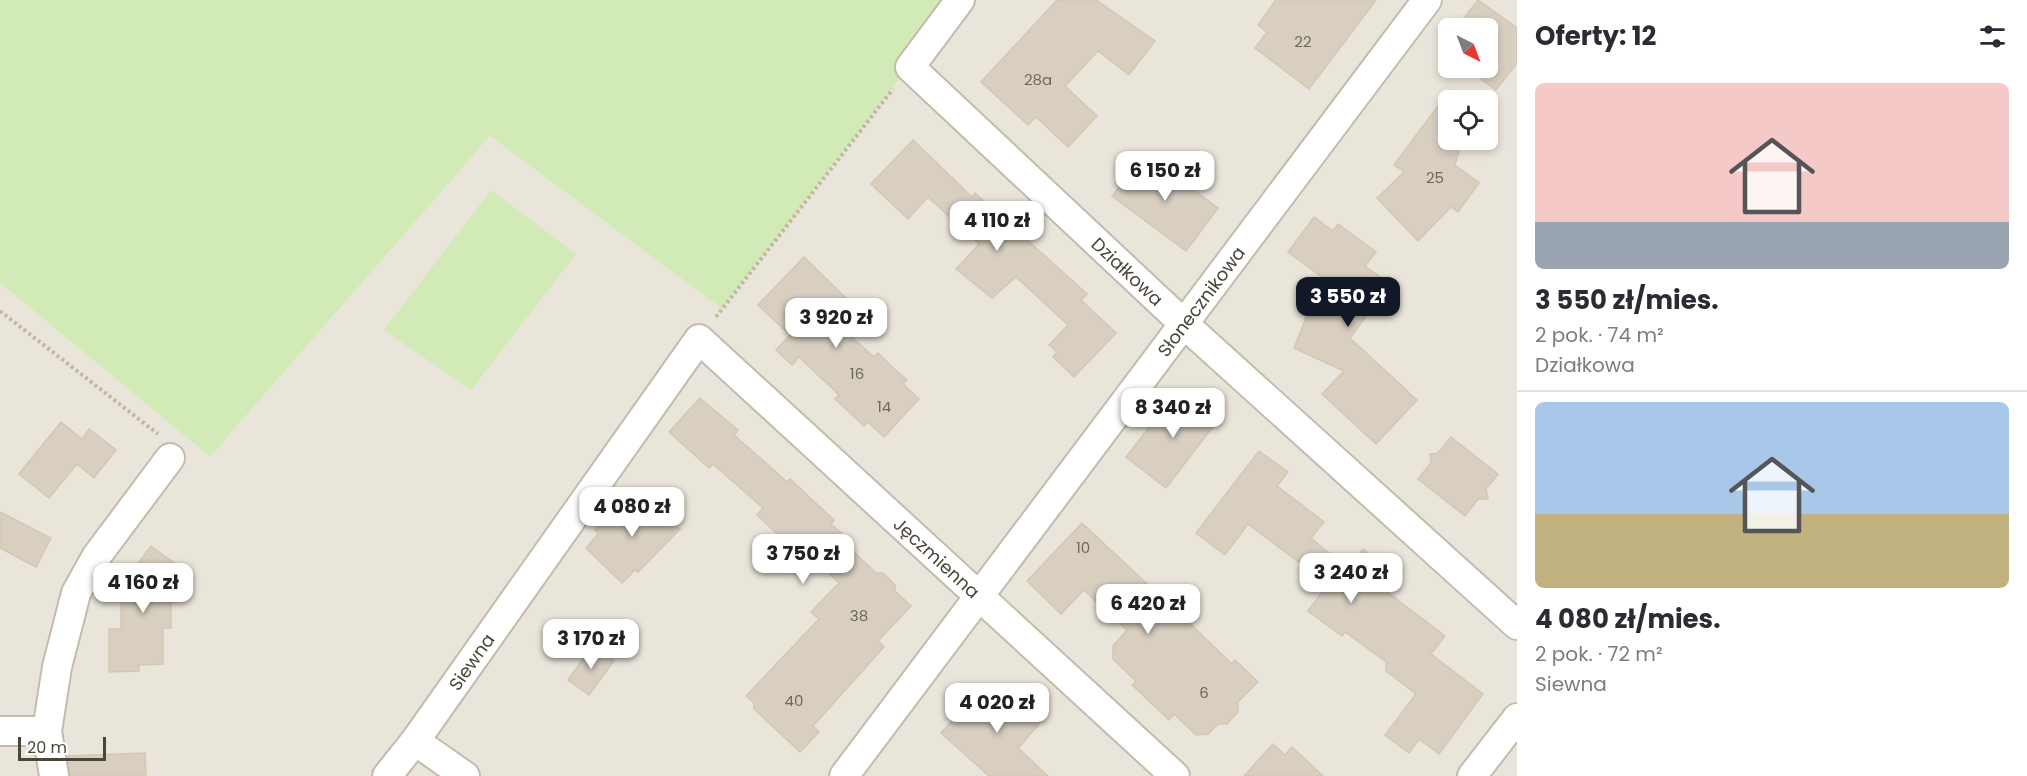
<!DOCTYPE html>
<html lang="pl">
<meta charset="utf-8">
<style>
:root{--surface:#fff;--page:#f2f2f3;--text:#2b2b33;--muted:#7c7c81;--line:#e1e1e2;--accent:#111827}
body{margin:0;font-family:Poppins,sans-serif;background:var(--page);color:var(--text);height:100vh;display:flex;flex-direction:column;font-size:22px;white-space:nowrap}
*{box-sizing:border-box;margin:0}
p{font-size:20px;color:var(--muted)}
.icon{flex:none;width:33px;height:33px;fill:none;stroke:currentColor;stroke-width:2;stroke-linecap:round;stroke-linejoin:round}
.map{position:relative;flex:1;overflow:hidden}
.panel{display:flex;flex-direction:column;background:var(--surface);width:510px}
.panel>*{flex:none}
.needle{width:39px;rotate:138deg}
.fabs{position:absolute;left:1438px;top:18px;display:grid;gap:12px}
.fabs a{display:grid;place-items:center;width:60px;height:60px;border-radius:9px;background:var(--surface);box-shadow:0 3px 9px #0003;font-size:30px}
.scale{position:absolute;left:18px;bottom:15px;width:88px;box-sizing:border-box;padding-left:6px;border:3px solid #4b4439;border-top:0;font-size:16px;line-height:21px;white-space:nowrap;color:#4b4439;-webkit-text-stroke:4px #fff;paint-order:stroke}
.price{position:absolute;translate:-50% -51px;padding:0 14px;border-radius:12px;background:#fff;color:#222;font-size:20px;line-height:39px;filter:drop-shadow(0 2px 3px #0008)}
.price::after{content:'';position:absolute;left:50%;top:36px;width:18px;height:14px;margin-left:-9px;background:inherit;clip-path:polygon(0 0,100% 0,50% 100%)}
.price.active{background:var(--accent);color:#fff}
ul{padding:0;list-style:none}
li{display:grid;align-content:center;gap:12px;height:318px;padding:0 18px}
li+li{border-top:2px solid var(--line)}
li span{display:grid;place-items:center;height:186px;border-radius:9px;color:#555}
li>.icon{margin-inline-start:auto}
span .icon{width:108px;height:108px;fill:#fffc;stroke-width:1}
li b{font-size:26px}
h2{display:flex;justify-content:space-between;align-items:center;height:72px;padding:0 18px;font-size:26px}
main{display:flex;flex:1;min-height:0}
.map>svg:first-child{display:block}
.residential{fill:#eae5da;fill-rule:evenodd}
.green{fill:#d2eab5}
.building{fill:#d8cfc1;stroke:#d3c7b4;stroke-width:1.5}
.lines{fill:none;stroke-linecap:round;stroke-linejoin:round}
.minor-casing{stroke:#c2bbae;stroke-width:32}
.path{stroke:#c4b79f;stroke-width:4;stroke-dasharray:3 3;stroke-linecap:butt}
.minor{stroke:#fff;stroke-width:28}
.labels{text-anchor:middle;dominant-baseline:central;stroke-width:4.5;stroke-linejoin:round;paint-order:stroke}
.number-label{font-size:15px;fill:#6e675b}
.street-label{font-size:18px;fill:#4b4439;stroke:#fff}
</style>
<main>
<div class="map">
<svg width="1517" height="776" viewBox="0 0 1517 776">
<rect width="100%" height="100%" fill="#f6f3ec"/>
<path class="residential" d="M960 0H1517V776H0V283L210 457 490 136 722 309ZM1449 28H1488V68H1449ZM1449 100H1488V140H1449Z"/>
<g class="green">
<path d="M0 0H960L722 309 490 136 210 457 0 283Z"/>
<path d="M491 190 576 254 471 390 384 330Z"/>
</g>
<g class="building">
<path d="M1057 0H1096L1155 41 1129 75 1098 51 1065 86 1097 116 1068 147 1036 117 1028 125 981 82Z"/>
<path d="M1276 0H1376L1309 89 1255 48 1267 32 1258 25Z"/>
<path d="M1478 0 1517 28V63L1496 90 1466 68H1488V28H1456Z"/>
<path d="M1449 38V55L1441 49Z"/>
<path d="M1449 91V140H1462L1455 165 1479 183 1458 212 1451 207 1418 241 1377 198 1404 172 1394 165Z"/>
<path d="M913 140 972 197 975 193 1087 294 1081 300 1116 333 1074 377 1053 357 1057 352 1049 345 1068 325 1016 277 992 298 956 269 979 244 928 197 908 219 871 184Z"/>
<path d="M1145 154 1218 208 1186 251 1112 196Z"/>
<path d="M1314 217 1333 231 1338 224 1376 252 1365 266 1390 284 1350 338 1417 400 1376 444 1322 394 1344 371 1294 348 1322 277 1288 252Z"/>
<path d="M804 257 851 303 834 321 874 357 878 353 892 367 907 380 903 384 919 399 884 437 868 422 864 426 850 413 835 399 839 395 799 357 792 365 776 350 790 335 758 305Z"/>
<path d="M1194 393 1222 415 1166 488 1126 457 1166 405 1178 414Z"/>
<path d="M700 398 738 430 734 435 787 482 790 479 834 520 831 524 844 535 840 539 876 573H883L895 585V591L911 606 878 641 884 647 813 726 819 732 800 752 754 709V703L746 696 819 619 811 612 839 583 807 552 802 557 757 515 763 508 713 464 709 468 669 432Z"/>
<path d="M61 422 82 439 89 429 116 450 94 478 77 464 49 498 19 474Z"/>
<path d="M1451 437 1498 474 1486 489 1488 499H1478L1465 516 1418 479 1431 463 1430 454 1438 453Z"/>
<path d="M1259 451 1288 472 1277 486 1324 522 1311 538 1348 569 1363 549 1386 567 1374 582 1445 636 1431 654 1483 694 1439 754 1419 739 1409 753 1385 735 1416 694 1386 671V662L1345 632 1342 636 1308 611 1328 584 1248 524 1225 555 1196 533Z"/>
<path d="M642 493 680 529 638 572 635 570 622 583 586 548 598 534 595 530 611 514 614 518Z"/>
<path d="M0 512 51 538 36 567 0 548Z"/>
<path d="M1082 523 1160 596 1163 593 1186 615 1184 618 1232 664 1235 660 1258 682 1238 702V712L1227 724H1218L1208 734 1196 735 1174 714 1169 720 1132 685 1136 681 1113 659V646L1127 630 1084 590 1061 614 1027 581Z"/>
<path d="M151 546 181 568 171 582V628H163V664L139 665V671L109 672V629H121V586Z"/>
<path d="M593 645 614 661 589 695 568 680Z"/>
<path d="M985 685 1015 713 1030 696 1049 713 1018 748 1048 776H989L941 733Z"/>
<path d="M1273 744 1285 755 1292 747 1323 776H1244Z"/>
<path d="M145 753 146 776H70L68 756Z"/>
</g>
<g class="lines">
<g class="minor-casing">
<g id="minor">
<path id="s1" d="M960 0 910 67 1184 324 1517 625"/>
<path d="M0 731H47"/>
<path d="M415 741 465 776"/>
<path d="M54 776 47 731 57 667 76 593 96 557 170 458"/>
<path id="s2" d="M387 776 415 741 699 339 1175 776"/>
<path id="s3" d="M844 776 1427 0"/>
<path d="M1472 776 1517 718"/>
</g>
</g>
<g class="path">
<path d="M0 311 158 434"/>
<path d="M716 317 893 89"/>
</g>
<use href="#minor" class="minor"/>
</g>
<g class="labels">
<g class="number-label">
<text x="1303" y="41">22</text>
<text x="1038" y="79">28a</text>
<text x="1435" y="177">25</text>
<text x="857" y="373">16</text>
<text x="884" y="406">14</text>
<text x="1083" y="547">10</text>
<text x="859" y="615">38</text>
<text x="1204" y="692">6</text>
<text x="794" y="700">40</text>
</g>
<g class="street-label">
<text stroke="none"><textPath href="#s1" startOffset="382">Działkowa</textPath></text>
<text stroke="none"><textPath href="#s3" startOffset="594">Słonecznikowa</textPath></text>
<text stroke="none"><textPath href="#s2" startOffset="860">Jęczmienna</textPath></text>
<text stroke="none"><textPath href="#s2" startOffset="142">Siewna</textPath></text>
</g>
</g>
</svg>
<div class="fabs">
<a><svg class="needle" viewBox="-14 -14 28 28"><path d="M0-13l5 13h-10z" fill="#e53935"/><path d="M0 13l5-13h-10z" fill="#7c7c81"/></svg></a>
<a><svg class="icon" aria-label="locate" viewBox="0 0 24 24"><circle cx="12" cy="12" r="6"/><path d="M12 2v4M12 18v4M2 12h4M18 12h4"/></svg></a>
</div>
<div class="scale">20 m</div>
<b class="price" style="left:1165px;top:202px">6 150 zł</b>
<b class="price" style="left:997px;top:252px">4 110 zł</b>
<b class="price active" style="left:1348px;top:328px">3 550 zł</b>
<b class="price" style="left:836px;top:349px">3 920 zł</b>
<b class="price" style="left:1173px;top:439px">8 340 zł</b>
<b class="price" style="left:632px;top:538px">4 080 zł</b>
<b class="price" style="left:803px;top:585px">3 750 zł</b>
<b class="price" style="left:1351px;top:604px">3 240 zł</b>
<b class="price" style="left:143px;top:614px">4 160 zł</b>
<b class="price" style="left:1148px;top:635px">6 420 zł</b>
<b class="price" style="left:591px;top:670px">3 170 zł</b>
<b class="price" style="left:997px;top:734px">4 020 zł</b>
</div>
<section class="panel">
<h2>Oferty: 12<svg class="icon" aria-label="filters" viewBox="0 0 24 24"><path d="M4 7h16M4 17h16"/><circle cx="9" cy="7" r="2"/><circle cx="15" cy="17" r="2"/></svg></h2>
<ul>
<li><span style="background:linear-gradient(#f6c9c9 75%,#9aa5b1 0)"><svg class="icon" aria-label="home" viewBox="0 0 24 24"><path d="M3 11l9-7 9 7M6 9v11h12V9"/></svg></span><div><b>3 550 zł/mies.</b><p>2 pok. · 74 m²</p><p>Działkowa</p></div></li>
<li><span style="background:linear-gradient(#a9c7e8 60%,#c2b280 0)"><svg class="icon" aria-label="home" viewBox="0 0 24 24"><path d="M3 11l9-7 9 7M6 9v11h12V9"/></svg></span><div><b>4 080 zł/mies.</b><p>2 pok. · 72 m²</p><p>Siewna</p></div></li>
</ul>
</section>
</main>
